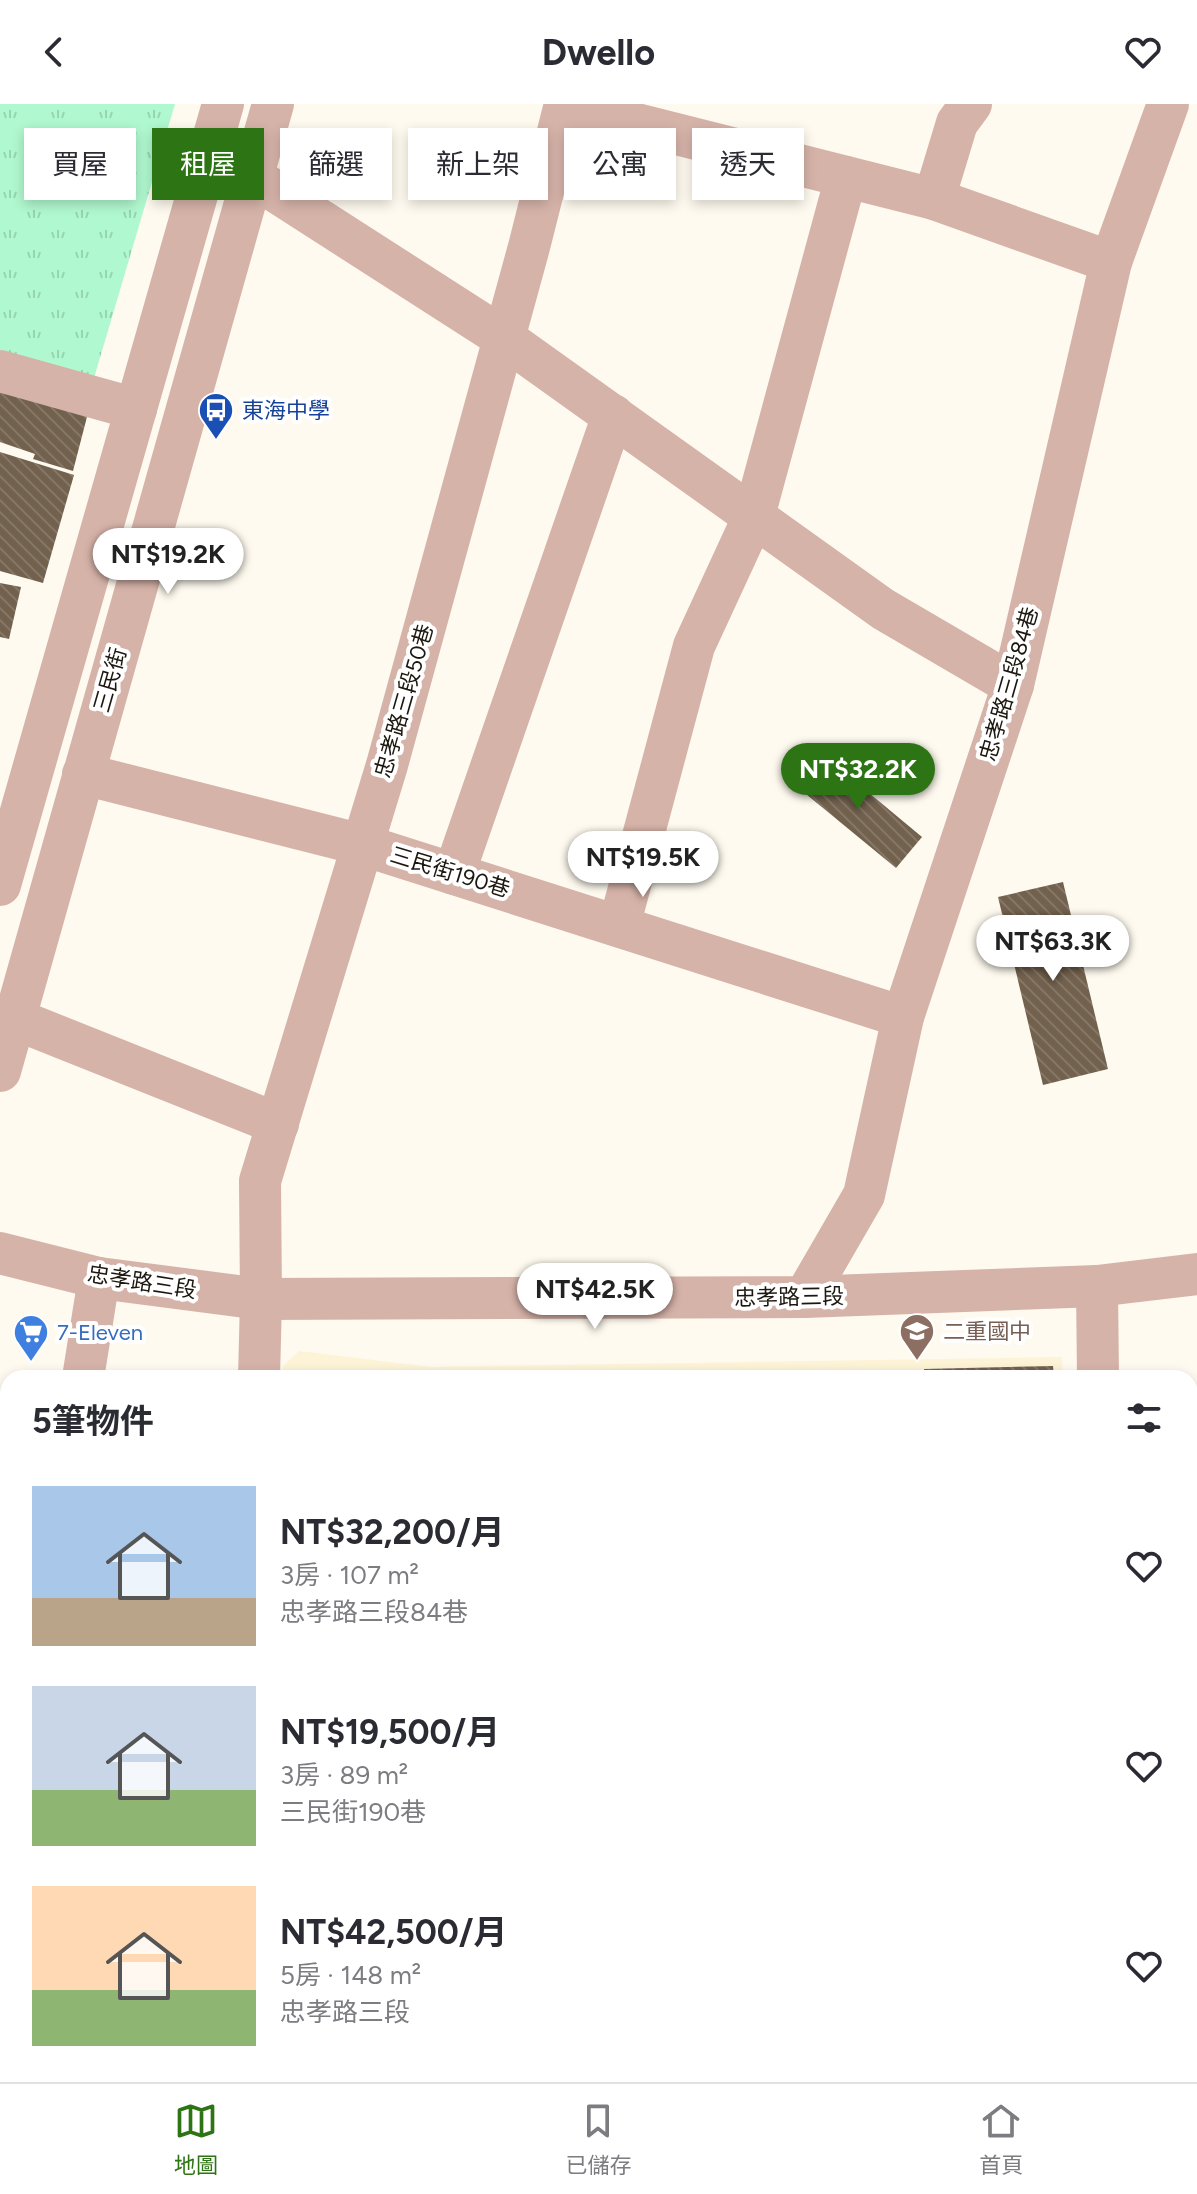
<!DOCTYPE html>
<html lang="zh-TW">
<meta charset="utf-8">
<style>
:root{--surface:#fff;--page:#f2f2f3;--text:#2b2b33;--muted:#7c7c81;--line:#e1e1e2;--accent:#2d7415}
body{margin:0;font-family:Figtree,"Noto Sans TC",sans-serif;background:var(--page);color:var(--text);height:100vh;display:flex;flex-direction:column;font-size:30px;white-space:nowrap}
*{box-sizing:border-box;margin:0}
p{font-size:26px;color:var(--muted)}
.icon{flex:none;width:44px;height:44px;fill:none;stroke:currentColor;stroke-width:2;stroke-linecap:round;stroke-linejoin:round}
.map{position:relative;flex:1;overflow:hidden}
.side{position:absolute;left:0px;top:1266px;width:1198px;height:712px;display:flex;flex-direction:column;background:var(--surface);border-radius:24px 24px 0 0;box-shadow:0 4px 12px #0003}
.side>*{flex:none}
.top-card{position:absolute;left:24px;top:24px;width:1150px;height:72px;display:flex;gap:16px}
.price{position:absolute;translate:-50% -68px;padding:0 18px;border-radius:28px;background:#fff;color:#222;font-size:26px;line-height:52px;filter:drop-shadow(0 2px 4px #0008)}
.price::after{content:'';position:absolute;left:50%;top:48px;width:24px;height:18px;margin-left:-12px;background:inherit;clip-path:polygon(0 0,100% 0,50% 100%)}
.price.current{background:var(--accent);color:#fff}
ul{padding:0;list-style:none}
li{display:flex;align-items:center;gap:24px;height:200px;padding:0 32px}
li span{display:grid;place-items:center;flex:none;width:224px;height:160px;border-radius:0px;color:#555}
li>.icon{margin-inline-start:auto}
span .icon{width:96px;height:96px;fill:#fffc;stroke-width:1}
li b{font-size:34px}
h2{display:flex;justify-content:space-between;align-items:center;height:96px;padding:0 32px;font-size:34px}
.chip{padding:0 28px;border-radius:0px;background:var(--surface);box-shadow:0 4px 12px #0003;font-size:28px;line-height:72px}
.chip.current{background:var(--accent);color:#fff}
header{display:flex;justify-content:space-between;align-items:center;height:104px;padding:0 32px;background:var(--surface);font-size:36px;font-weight:700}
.tabs{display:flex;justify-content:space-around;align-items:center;height:112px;border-top:2px solid var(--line);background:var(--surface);font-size:22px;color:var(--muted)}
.tabs a{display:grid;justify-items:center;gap:4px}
.tabs .current{color:var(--accent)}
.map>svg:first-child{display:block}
.built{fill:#fdf3d7}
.grass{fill:url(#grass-tufts)}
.pitch{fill:#b0f8cf}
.building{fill:url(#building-back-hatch)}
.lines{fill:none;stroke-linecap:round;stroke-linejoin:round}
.minor{stroke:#d6b3a9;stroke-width:42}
.labels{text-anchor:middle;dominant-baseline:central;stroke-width:8;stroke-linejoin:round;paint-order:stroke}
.transit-label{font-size:22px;fill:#164399;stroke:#fff;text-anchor:start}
.street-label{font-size:22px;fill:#1c180f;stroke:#fff}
.education-label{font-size:22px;fill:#785e54;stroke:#fff;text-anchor:start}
.shop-label{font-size:22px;fill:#366cbe;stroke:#fff;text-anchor:start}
</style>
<header><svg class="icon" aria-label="back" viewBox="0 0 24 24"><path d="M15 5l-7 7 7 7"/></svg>Dwello<svg class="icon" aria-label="heart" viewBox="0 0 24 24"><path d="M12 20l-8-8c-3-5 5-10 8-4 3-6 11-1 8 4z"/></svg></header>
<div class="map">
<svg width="1197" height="1978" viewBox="0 0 1197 1978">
<defs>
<pattern id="grass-tufts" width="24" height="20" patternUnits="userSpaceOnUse" patternTransform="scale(2)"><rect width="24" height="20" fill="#b0f8cf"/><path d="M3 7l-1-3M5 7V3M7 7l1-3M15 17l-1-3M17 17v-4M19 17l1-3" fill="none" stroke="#97d4b1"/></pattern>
<pattern id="building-back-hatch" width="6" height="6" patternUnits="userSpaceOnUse" patternTransform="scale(2)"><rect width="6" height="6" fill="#72614d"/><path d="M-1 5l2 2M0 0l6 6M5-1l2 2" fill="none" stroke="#847768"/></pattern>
</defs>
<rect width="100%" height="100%" fill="#fefaef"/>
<g class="built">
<path d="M299 1247 432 1263 1062 1253 1063 1274H283V1262Z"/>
<path d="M1197 1896V1978L1190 1928V1901Z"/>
<path d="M303 1970H1119L1121 1978H303Z"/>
</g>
<path class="grass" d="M0 0H175L94 274 0 250Z"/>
<path class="pitch" d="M956 1970H1040L1041 1978H957Z"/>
<g class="building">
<path d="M0 282 88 309 73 367 33 355 35 350 0 338Z"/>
<path d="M0 348 74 371 43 479 0 467Z"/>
<path d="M0 479 21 483 9 535 0 533Z"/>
<path d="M821 649 922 733 896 764 795 681Z"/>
<path d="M1063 778 1108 965 1043 981 998 793Z"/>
<path d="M1053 1262 1054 1274H925L924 1265Z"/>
<path d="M459 1267 506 1268V1274H459Z"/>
<rect x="355" y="1270" width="56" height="4"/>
<path d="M0 1476 8 1477V1592L0 1593Z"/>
<path d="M0 1603 8 1604V1716L0 1720Z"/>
<path d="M541 1970H649L635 1978H527Z"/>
<path d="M809 1970H819L823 1978H794Z"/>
</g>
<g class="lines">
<g class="minor">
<path d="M565 2 934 95 1111 158"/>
<path d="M210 49 253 73 504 234 883 505 1013 581"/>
<path d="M934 95 957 19 971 0"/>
<path d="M0 267 136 305"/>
<path d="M83 670 363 741 903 913"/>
<path d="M454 770 613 311"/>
<path d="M0 781 223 0"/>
<path d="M619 822 694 542 754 412 846 73"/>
<path d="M15 915 278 1020"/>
<path d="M0 967 273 0"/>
<path d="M0 1149 99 1174 261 1195 805 1193 1097 1182 1197 1170"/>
<path d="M1097 1182 1098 1274"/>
<path d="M805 1193 864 1091 903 913 1013 581 1111 158 1168 0"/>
<path d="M83 1274 99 1174"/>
<path d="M259 1274 261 1195 260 1077 387 661 529 143 565 0"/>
<path d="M0 1462H8"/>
<path d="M1190 1596 1197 1593"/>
<path d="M0 1763 8 1764"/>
<path d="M267 1970V1978"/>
<path d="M1152 1970 1153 1978"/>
<path d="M39 1978V1970"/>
</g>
</g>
<defs>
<g id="bus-pin" transform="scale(1.8)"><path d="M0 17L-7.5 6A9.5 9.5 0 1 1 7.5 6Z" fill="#1a4fb4" stroke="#fff"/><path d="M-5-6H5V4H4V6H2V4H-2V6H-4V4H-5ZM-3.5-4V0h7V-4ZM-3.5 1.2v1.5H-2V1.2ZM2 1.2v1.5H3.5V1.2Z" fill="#fff"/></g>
<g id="school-pin" transform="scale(1.8)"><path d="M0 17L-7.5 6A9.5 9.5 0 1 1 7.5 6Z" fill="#8d6e63" stroke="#fff"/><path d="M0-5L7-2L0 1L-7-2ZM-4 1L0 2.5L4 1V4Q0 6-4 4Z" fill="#fff"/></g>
<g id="supermarket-pin" transform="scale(1.8)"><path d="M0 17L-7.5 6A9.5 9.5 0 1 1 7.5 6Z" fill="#3f7fe0" stroke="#fff"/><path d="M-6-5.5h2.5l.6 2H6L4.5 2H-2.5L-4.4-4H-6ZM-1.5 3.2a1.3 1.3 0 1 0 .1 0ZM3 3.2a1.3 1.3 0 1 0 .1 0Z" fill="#fff"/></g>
</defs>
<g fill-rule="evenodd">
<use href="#bus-pin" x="216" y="306"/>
<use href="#school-pin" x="917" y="1227"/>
<use href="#supermarket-pin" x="31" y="1228"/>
</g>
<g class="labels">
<g class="transit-label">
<text x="242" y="306">東海中學</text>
</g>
<g class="street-label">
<text transform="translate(110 576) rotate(-74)">三民街</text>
<text transform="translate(1009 580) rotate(-74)">忠孝路三段84巷</text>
<text transform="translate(404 597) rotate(-74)">忠孝路三段50巷</text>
<text transform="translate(450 768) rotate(17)">三民街190巷</text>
<text transform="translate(142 1178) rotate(9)">忠孝路三段</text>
<text transform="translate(789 1193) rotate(-1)">忠孝路三段</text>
</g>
<g class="education-label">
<text x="943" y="1227">二重國中</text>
</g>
<g class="shop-label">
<text x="57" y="1228">7-Eleven</text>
</g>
</g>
</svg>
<b class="price" style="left:168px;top:492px">NT$19.2K</b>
<b class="price current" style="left:858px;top:707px">NT$32.2K</b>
<b class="price" style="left:643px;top:795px">NT$19.5K</b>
<b class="price" style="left:1053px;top:879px">NT$63.3K</b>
<b class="price" style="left:595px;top:1227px">NT$42.5K</b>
<div class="top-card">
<a class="chip">買屋</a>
<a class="chip current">租屋</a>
<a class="chip">篩選</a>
<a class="chip">新上架</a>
<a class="chip">公寓</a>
<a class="chip">透天</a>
</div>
<section class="side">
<h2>5筆物件<svg class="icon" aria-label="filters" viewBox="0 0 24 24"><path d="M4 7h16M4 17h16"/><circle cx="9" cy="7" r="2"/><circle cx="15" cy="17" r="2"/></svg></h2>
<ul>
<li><span style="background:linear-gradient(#a9c7e8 70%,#b9a48a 0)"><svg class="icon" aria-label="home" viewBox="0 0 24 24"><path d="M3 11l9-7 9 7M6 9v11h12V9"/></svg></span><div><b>NT$32,200/月</b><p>3房 · 107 m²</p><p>忠孝路三段84巷</p></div><svg class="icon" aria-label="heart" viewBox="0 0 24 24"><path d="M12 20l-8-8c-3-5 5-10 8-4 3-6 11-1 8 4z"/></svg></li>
<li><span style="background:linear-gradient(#c9d6e8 65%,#8fb573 0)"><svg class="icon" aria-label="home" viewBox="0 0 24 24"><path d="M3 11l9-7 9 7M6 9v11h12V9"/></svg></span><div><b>NT$19,500/月</b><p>3房 · 89 m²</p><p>三民街190巷</p></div><svg class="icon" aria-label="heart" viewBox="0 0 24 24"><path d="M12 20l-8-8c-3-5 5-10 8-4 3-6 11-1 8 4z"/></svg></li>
<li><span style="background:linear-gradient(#ffd9b3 65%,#8fb573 0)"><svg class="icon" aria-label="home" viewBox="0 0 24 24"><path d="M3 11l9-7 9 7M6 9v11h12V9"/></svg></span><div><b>NT$42,500/月</b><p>5房 · 148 m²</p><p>忠孝路三段</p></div><svg class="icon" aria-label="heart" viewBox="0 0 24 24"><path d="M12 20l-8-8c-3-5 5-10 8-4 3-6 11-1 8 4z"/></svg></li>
</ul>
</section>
</div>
<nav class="tabs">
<a class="current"><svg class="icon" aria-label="map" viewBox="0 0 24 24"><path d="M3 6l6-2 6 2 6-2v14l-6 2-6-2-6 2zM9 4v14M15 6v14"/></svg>地圖</a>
<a><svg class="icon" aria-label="saved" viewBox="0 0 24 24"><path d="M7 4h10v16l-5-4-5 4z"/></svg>已儲存</a>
<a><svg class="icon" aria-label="home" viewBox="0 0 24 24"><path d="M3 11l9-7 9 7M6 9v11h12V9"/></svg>首頁</a>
</nav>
